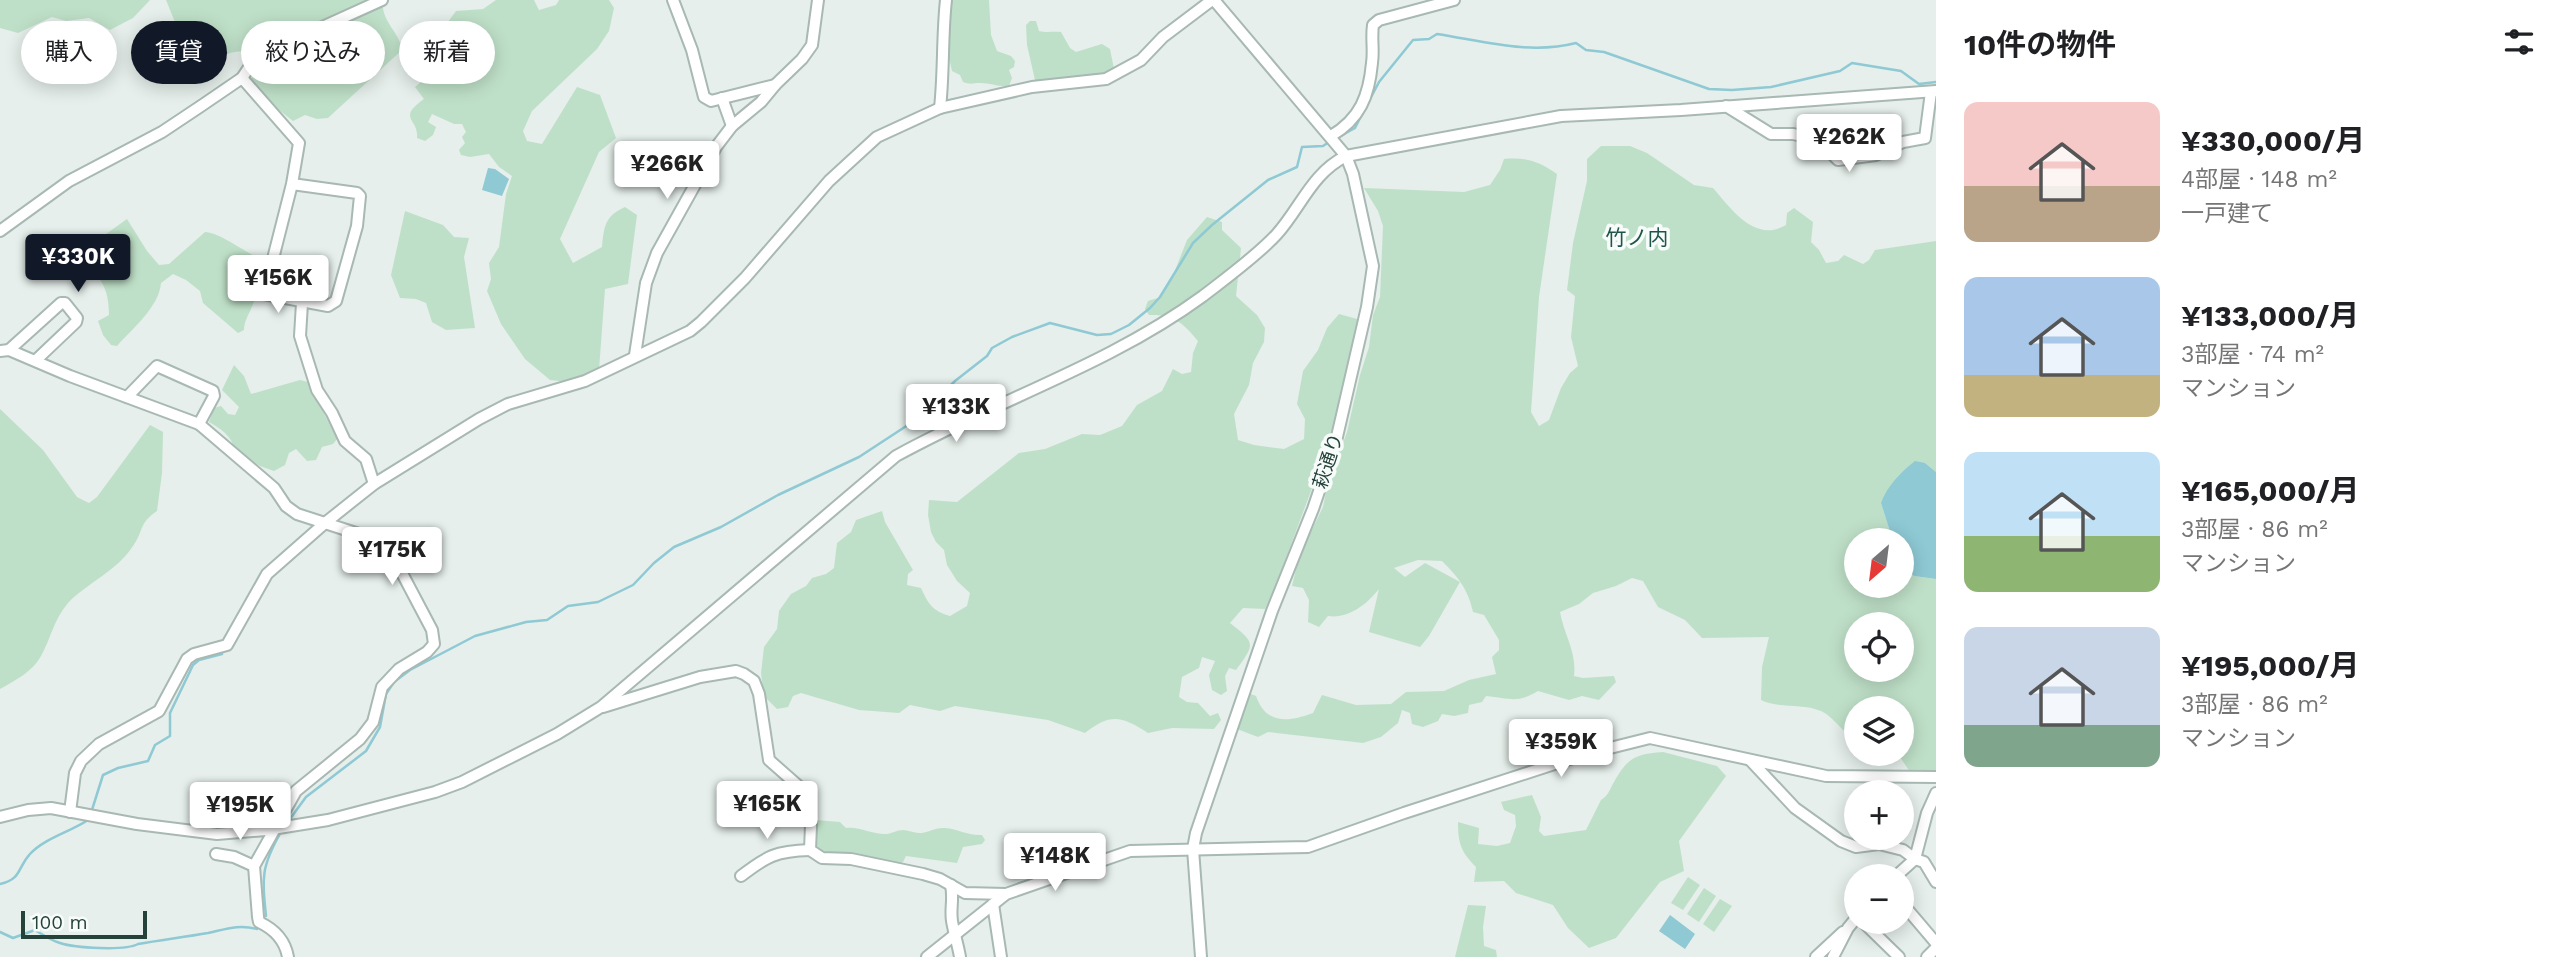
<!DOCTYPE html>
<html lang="ja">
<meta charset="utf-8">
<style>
:root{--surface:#fff;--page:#f2f2f2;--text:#202124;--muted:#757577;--accent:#111827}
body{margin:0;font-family:"Work Sans","Noto Sans JP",sans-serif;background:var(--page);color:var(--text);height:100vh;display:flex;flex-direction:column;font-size:26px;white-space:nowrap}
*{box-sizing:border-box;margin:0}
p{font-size:23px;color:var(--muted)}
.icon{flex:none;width:38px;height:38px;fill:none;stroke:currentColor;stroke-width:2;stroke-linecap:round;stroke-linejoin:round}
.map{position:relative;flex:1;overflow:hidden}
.panel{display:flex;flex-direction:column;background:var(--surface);width:630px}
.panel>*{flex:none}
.top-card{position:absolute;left:21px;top:21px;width:665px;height:63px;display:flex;gap:14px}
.needle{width:46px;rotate:208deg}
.buttons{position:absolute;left:1844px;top:528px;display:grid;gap:14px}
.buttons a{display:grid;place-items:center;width:70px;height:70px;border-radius:50%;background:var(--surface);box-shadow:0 4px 18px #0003;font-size:35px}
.scale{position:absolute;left:21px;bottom:18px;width:126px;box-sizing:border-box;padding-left:7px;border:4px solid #24423a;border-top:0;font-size:19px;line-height:24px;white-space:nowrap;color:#24423a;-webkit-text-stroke:5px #f7fbf9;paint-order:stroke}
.price{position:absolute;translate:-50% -60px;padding:0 16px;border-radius:7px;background:#fff;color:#222;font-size:23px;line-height:46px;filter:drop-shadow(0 2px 4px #0008)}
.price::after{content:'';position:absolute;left:50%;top:42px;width:21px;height:16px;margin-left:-10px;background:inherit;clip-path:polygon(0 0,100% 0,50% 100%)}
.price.on{background:var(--accent);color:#fff}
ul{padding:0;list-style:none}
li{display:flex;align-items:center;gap:21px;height:175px;padding:0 28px}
li span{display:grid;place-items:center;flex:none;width:196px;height:140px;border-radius:14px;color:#555}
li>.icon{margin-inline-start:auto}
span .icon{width:84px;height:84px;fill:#fffc;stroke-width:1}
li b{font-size:30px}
h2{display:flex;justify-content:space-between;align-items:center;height:84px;padding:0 28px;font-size:30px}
.pill{padding:0 24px;border-radius:32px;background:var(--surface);box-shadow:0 4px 18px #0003;font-size:24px;line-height:63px}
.pill.on{background:var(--accent);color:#fff}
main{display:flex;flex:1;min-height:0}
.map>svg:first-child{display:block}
.green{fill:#bfe0c8;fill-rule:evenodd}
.water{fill:#8ec9d4}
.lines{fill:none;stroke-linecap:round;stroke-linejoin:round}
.stream{stroke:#8ec9d4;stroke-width:2.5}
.minor-casing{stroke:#a8b8b2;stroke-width:14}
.minor{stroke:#fff;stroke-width:10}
.labels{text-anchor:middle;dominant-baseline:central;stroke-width:7;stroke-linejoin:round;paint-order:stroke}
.street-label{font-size:19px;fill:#24423a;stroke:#f7fbf9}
.neighbourhood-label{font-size:21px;fill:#1f5548;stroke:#f7fbf9}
</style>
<main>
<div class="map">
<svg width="1936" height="957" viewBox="0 0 1936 957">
<rect width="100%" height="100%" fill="#e6efeb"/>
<g class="green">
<path d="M0 0H150L133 18 110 30 89 18 66 21 52 17 18 33 0 28Z"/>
<path d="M166 0H383C380 21 400 32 402 50L328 118 317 119 305 115 293 121 265 99 251 82 256 53C225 47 221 59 196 74Z"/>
<path d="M496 0H534L539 10 556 5 559 0H609L614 8 609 31 597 49 532 111 523 131 527 141 542 144 577 87 600 95 616 138 599 152 560 239 573 263 602 247C604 226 605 216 625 207L637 215 628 284 605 289 599 370 569 382 550 380 525 359 501 324 487 291 491 279 489 263 499 247 506 194 512 176 499 167 489 154 470 157 461 155 459 150 465 143 462 137 466 132 462 124H454L432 114 428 122 436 127 433 135 425 141 417 138C419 118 396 119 424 99L415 87 437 68 439 60 433 45 448 35 445 26 456 11 483 9Z"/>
<path d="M950 0H989L991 35 997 51 1011 56 1015 61 1014 67 1009 70 1012 78 1009 86C998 87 991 83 980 83 973 83 971 85 963 82L960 75 952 71 946 44Z"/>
<path d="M1030 21H1036L1039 31C1047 33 1053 31 1061 32L1070 48 1076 52 1102 44 1110 49 1114 69 1105 76H1078L1047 82 1035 80 1027 45 1026 25Z"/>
<path d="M1601 146H1630L1647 153 1694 185 1713 188C1732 210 1755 243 1786 225L1787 213 1794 208 1813 222 1811 242 1819 250 1826 263 1838 261 1844 255 1863 264 1869 260 1875 250 1936 241V472L1925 463 1881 503 1893 541H1857V586H1902V563L1914 576 1936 579V771L1910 772 1898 754H1902V709H1857V745C1848 736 1831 715 1821 711 1801 703 1779 709 1761 700L1762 667 1769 637 1702 638 1685 620 1658 607 1643 581 1632 578 1616 586 1593 593 1579 604 1560 612C1564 635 1577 652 1574 676L1583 678 1614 676 1616 682 1599 700 1582 696 1569 700 1538 691C1517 704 1509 698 1486 696L1482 702 1469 705 1468 713 1454 716 1442 714 1438 721 1423 727 1412 724 1410 713 1402 710 1398 723 1381 737 1363 743 1268 732 1258 737 1237 729 1248 693 1256 696C1266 725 1289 722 1313 713L1322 695 1356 705 1391 704 1406 692 1444 691 1469 680 1496 674 1492 657 1499 650V640L1484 615 1473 612C1468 589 1458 577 1442 561L1418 560 1394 568 1405 577 1425 563 1460 582 1429 636 1420 647 1369 632 1379 589C1367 604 1349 619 1328 616L1319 627 1308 622 1309 600 1303 588 1292 586 1299 556 1323 507 1327 487 1347 432 1360 375 1369 347 1373 315 1380 297 1383 226 1378 211 1364 188 1464 192 1490 185 1500 170 1504 159C1526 157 1539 161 1557 174L1539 297 1531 412 1539 426 1549 420 1561 388 1570 373 1578 366 1571 337 1575 296 1567 290 1573 243 1587 181V159ZM1857 625H1902V670H1857Z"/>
<path d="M405 211 443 225 454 237 469 238 464 257 475 328 446 330 432 322 426 303 416 299 400 298 391 275Z"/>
<path d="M1207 217 1222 222V230L1241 248 1236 296 1257 315 1265 328 1264 342 1253 363 1249 385 1234 414 1238 440 1254 445 1284 449 1304 439 1305 419 1297 404 1303 371 1318 350 1327 328 1339 314 1357 319 1356 339 1349 360 1344 393 1339 403 1340 413 1273 593 1265 609 1243 608 1230 623C1255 643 1256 643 1236 670L1229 668 1225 676 1227 691 1221 695 1212 690 1209 675 1215 661 1202 657 1199 668 1182 677 1179 697 1187 702 1198 703 1210 716 1218 713 1221 720 1214 729 1172 728 1148 733C1121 716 1111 713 1085 733L1048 720 955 706 940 711 910 705 899 713 859 710 801 693 793 696 788 707 777 709 764 696 761 673 764 647 777 629 779 611 791 594 806 586 812 578 826 574 834 568 837 543 851 532 856 520 882 511 885 522 913 570 908 574 907 585 921 588C928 603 932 611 950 616L967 606 970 593 957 581 947 565 944 550 936 542 931 532 928 515 929 500 957 502 1019 453 1045 449 1082 434 1100 435 1122 426 1137 405 1162 391 1173 369 1182 374 1191 372 1193 353 1198 341C1183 323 1174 314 1149 315L1145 309 1148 301 1161 297 1172 278 1187 240Z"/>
<path d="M127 219 147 251 159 265 169 264 205 232C221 233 244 252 261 259 262 275 257 295 251 309 248 316 244 322 244 330L238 333 203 303 200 291 186 280 173 274 161 283C159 307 133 328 117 346L111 345 103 335 98 321 109 315C109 286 100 279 83 258L85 249Z"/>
<path d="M234 365 244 376 251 394 300 380 308 382 337 439 333 444 322 447 316 460 307 461 296 449 289 453 285 465 274 471 260 466 235 450C231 435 221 429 209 422L214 408 221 406 228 414 235 415 239 407 222 390Z"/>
<path d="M0 409 43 450 77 497 89 503 97 497 150 425 163 432 162 473 157 511C138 524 144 531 133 546 117 571 87 583 68 603 54 619 51 638 41 656 32 672 16 680 0 689Z"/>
<path d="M1663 752 1717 766 1726 776 1679 841 1684 871 1660 882 1616 938 1589 948 1568 928 1553 905 1516 893 1504 881 1474 882 1476 867C1461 852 1458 843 1458 822L1479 828 1478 844 1497 846 1510 843 1516 826 1515 815 1504 810 1501 802 1532 795 1541 817 1539 831 1544 836 1586 830 1601 800C1608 796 1610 789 1614 782 1628 757 1636 754 1663 752Z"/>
<path d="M816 820 840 822 846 828C859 826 873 835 887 834 893 833 897 830 903 830 908 830 914 833 919 833 928 833 936 827 945 828 959 829 968 836 982 835L985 840 982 844 963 847 957 863 906 856 903 862 899 864 824 854 815 844 814 824Z"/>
<path d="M1688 877 1700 885 1683 910 1671 903Z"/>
<path d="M1704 888 1716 896 1699 922 1687 914Z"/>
<path d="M1720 899 1732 906 1714 932 1703 924Z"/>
<path d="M1468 905 1486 906 1483 927 1484 946 1496 950 1497 957H1455Z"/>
</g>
<g class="water">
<path d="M488 168 495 169 509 179 502 196 482 190Z"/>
<path d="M1915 461 1925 463 1936 472V579L1914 576 1903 566 1902 541H1893L1881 503C1887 486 1901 472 1915 461Z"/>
<path d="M1670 915 1695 934 1685 949 1659 931Z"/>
</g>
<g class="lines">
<g class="stream">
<path d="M1369 101 1379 82 1413 40 1429 39 1437 34C1483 41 1529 55 1576 43L1586 50 1604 52 1709 89 1732 90 1771 87 1840 71 1852 63 1901 71 1919 84 1936 82"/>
<path d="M1335 139 1355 128 1362 114"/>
<path d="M91 813 103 775 118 768 148 761 155 745 170 736V713L193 665 199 660 222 654"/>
<path d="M287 823 306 797 366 751 380 727 386 694 394 682 410 670 475 636 526 622 547 620 568 606 598 602 633 585 654 563 674 547 721 527 778 495 859 457 917 419 955 381 987 356 992 348 1012 337 1050 323 1097 335 1111 334 1129 325 1150 308 1160 297 1193 243 1212 225 1268 180 1297 167 1302 147 1323 146 1329 142"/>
<path d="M0 884C22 879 17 868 30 854 45 838 70 832 88 820"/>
<path d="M266 916C262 877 261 867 281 832"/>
<path d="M0 932 13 938 35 930C43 935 52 941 60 943 75 948 125 951 138 944 161 940 185 937 208 933 226 929 239 924 257 929"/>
</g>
<g class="minor-casing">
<g id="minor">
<path d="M673 0 692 50 704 97 711 101 775 85 802 59 812 45 818 0"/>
<path d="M242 78 299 143 292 184 264 294 328 306 336 301 357 226 360 196 357 193 292 184"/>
<path d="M722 98 732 126"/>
<path d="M1726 106 1771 134H1793L1817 139 1838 160 1876 155 1903 142 1925 138 1931 92"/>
<path d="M940 108C944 72 942 36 946 0"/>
<path d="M1331 136C1360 119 1369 96 1372 63 1374 50 1371 38 1373 25L1379 20 1454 0"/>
<path d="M0 231 69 181 162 132 201 106 242 78 256 57 382 0"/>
<path d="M302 303 300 336 317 390 332 413 345 441 366 459 374 484"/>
<path d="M9 350 61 303H65L77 318 76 322 36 360"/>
<path d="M0 351 9 350 70 376 199 424 274 488 286 506 297 514 362 535 382 546 395 560 403 575 432 630 434 644 427 652 399 669 382 687 373 722 360 739 296 791 254 866 258 917 259 922C274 929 285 940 288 957"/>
<path d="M635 355 646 283 657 253 716 147 732 126 761 102 775 85"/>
<path d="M127 397 157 366 213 391 214 396 199 424"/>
<path d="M603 707 700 677 736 671 744 674 754 681 759 694 769 760 803 790 811 825 810 850 822 858 851 859 923 874 940 879 965 893 1006 894"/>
<path d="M1751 761 1795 808 1841 841 1856 847 1879 844 1903 850 1915 859 1924 862 1936 882"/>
<path d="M70 812 75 773 81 761 99 744 159 711 187 659 194 654 227 645 267 574 325 523 374 484 479 419 508 404 585 381 690 331 701 322 745 278 829 181 877 137 940 108 1032 87 1106 79 1141 60 1163 37 1212 0"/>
<path d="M0 817 28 810 51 808 137 824 217 834 266 830 328 820 435 792 462 782 557 734 601 707 896 456C997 400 1109 365 1203 296 1225 279 1258 255 1277 234 1301 207 1312 173 1346 156L1561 116 1681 110 1936 91"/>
<path d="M216 854 234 857 254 866"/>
<path d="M741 876C767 856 776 851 810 850"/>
<path d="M1895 877 1915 859 1927 813 1936 793"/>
<path d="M951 885C954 899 950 908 952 921 954 933 958 945 960 957"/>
<path d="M1902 903 1936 943"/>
<path d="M993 904 1001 957"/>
<path d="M1863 922 1899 957"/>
<path d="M927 957 1006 894 1130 851 1308 847 1404 813 1582 755 1650 738 1826 776 1936 777"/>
<path d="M1201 957 1193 849 1196 833 1272 611 1313 509 1336 441 1367 307 1373 266 1353 174 1346 156 1214 0"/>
<path d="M1816 957 1843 932"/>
<path d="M1833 957 1848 928 1857 917"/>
<path d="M1927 957 1936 948"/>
</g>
</g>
<use href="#minor" class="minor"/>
</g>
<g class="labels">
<g class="street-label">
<text transform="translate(1328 461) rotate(-72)">萩通り</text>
</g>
<g class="neighbourhood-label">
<text x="1637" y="237">竹ノ内</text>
</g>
</g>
</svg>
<div class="buttons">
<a><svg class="needle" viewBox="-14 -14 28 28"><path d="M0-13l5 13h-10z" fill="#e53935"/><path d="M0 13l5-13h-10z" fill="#757577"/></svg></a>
<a><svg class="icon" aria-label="locate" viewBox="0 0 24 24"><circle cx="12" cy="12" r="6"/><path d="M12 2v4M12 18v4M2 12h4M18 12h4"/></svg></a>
<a><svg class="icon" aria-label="layers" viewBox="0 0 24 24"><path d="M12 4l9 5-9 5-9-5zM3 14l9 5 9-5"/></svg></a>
<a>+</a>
<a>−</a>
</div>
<div class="scale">100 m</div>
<b class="price" style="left:1849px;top:174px">¥262K</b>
<b class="price" style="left:667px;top:201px">¥266K</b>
<b class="price on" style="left:78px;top:294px">¥330K</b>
<b class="price" style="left:278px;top:315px">¥156K</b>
<b class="price" style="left:956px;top:444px">¥133K</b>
<b class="price" style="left:392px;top:587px">¥175K</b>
<b class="price" style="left:1561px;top:779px">¥359K</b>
<b class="price" style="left:767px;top:841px">¥165K</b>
<b class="price" style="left:240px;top:842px">¥195K</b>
<b class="price" style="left:1055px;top:893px">¥148K</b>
<div class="top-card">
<a class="pill">購入</a>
<a class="pill on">賃貸</a>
<a class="pill">絞り込み</a>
<a class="pill">新着</a>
</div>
</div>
<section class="panel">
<h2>10件の物件<svg class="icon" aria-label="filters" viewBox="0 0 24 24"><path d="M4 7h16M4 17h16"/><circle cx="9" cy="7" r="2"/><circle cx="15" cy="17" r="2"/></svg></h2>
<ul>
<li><span style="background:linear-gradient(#f6c9c9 60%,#b9a48a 0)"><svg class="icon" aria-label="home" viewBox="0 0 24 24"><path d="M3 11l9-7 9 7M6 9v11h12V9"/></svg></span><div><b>¥330,000/月</b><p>4部屋 · 148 m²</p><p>一戸建て</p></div></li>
<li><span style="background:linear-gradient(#a9c7e8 70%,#c2b280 0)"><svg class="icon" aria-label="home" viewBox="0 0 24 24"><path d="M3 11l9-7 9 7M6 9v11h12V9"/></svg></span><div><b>¥133,000/月</b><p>3部屋 · 74 m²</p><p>マンション</p></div></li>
<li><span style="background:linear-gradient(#bfe0f5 60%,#8fb573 0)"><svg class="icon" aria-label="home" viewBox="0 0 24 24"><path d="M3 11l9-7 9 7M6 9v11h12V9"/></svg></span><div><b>¥165,000/月</b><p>3部屋 · 86 m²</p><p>マンション</p></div></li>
<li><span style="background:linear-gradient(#c9d6e8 70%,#7fa58c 0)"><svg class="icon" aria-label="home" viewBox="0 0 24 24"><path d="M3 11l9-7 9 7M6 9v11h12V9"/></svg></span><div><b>¥195,000/月</b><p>3部屋 · 86 m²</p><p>マンション</p></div></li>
</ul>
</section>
</main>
